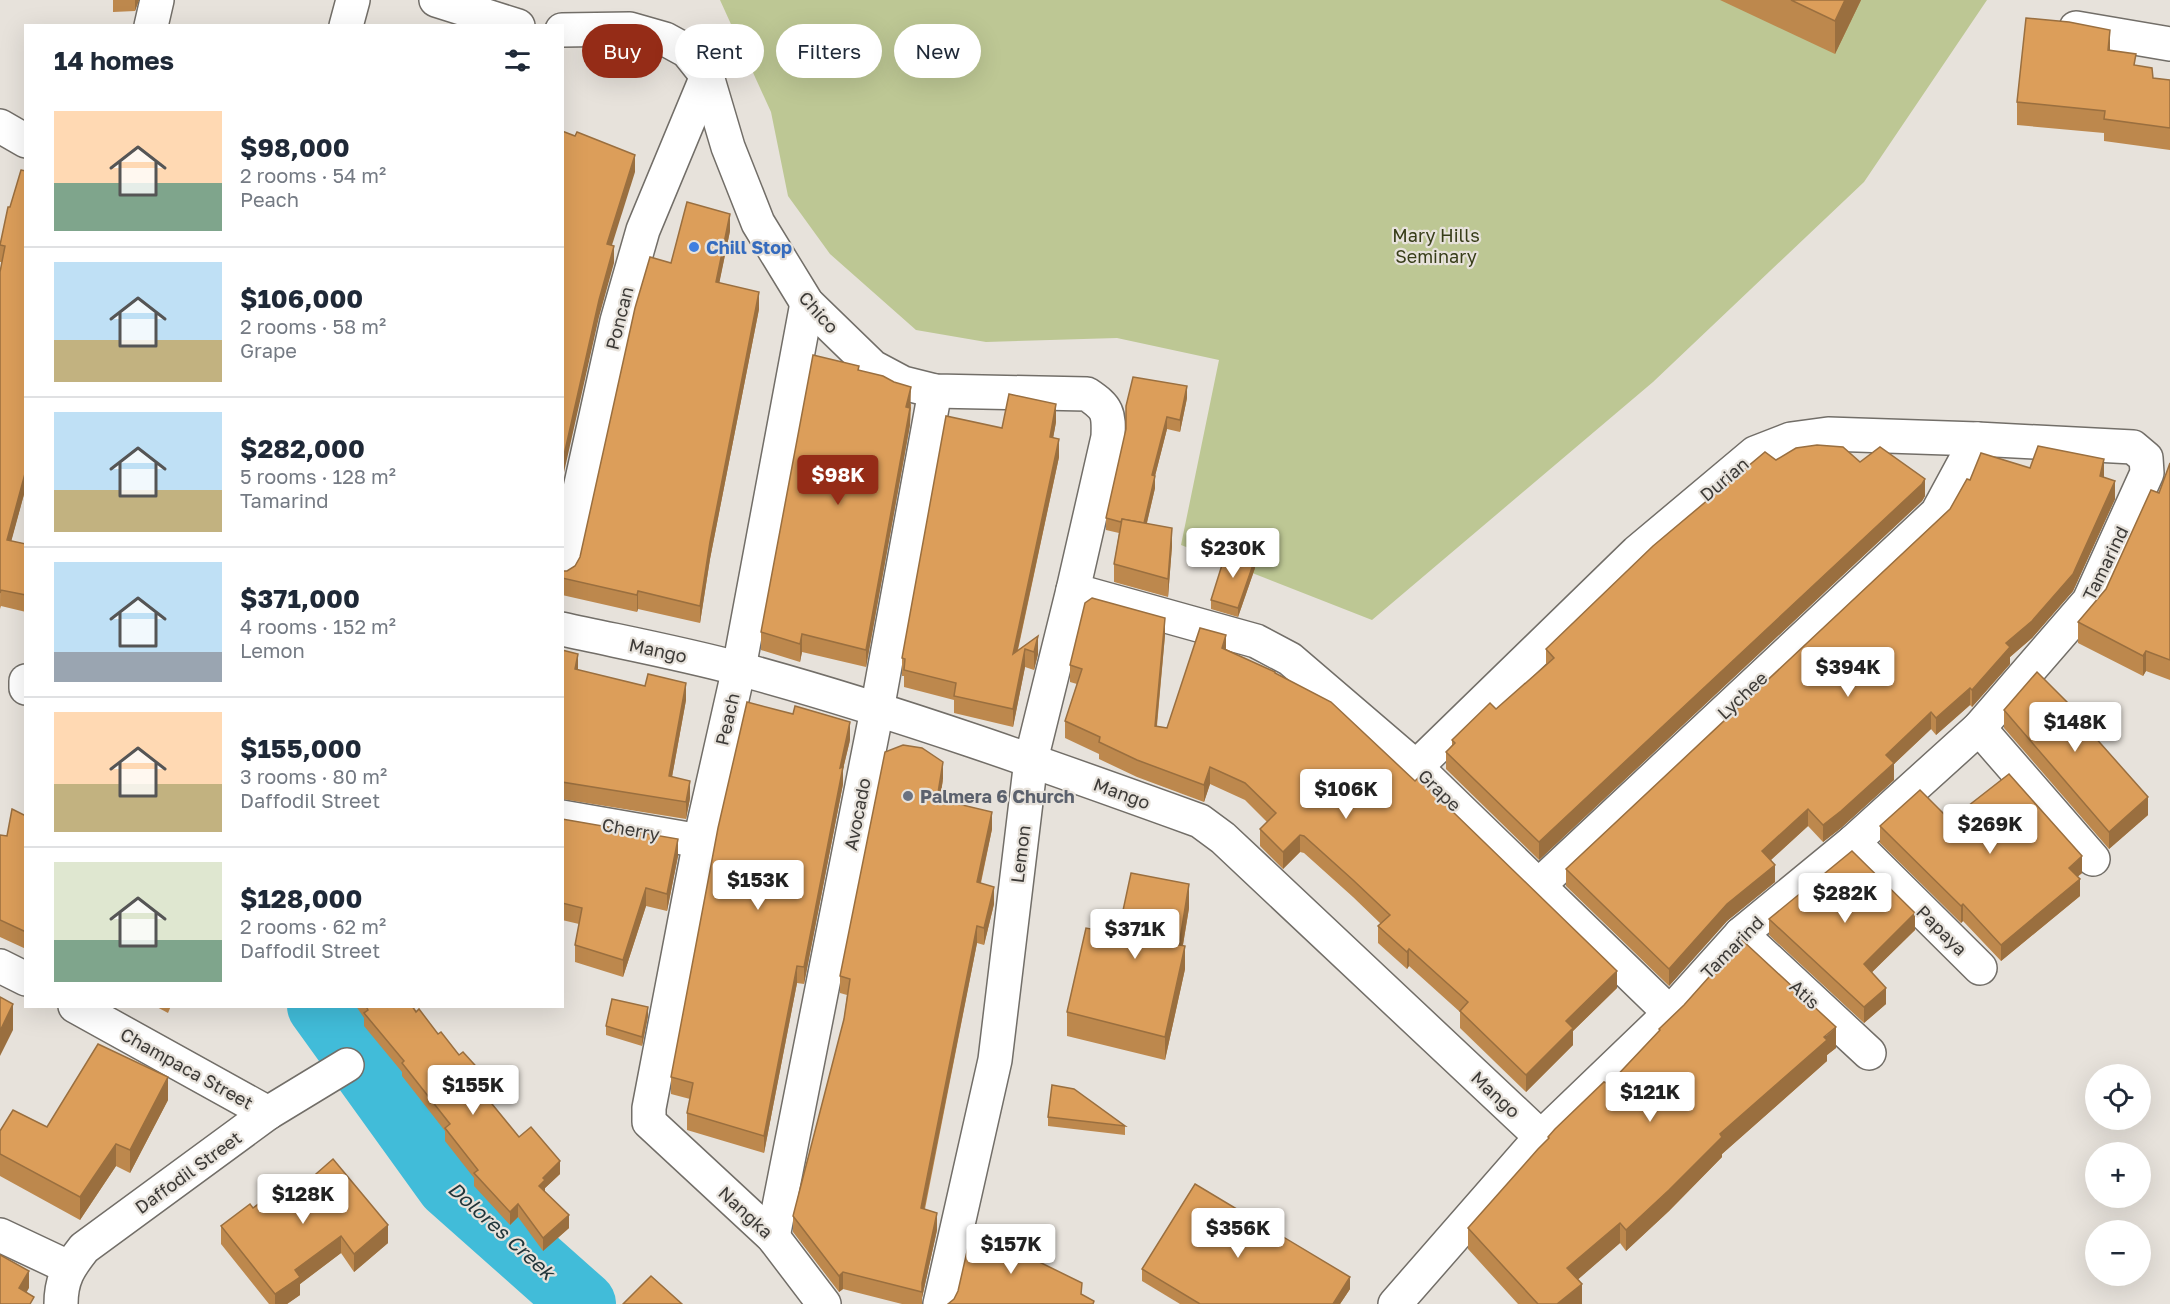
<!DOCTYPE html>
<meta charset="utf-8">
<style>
:root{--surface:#fff;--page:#f2f2f3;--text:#1f2937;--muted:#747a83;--line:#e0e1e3;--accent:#952c17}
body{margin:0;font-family:"Golos Text",sans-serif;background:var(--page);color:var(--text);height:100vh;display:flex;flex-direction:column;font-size:22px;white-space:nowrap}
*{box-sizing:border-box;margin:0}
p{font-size:20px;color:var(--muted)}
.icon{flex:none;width:33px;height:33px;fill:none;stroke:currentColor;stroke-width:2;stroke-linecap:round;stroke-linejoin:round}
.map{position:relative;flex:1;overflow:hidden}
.panel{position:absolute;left:24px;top:24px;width:540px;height:984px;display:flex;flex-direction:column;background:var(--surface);border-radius:0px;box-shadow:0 6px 24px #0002}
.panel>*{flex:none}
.guide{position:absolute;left:582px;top:24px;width:570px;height:54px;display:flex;gap:12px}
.buttons{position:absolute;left:2085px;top:1064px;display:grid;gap:12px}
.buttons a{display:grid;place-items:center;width:66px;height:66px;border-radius:50%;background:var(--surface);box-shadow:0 6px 24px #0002;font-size:30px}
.price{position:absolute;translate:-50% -51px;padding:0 14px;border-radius:6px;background:#fff;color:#222;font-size:20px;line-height:39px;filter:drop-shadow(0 2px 3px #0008)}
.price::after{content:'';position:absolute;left:50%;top:36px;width:18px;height:14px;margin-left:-9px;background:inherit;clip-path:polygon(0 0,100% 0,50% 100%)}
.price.on{background:var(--accent);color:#fff}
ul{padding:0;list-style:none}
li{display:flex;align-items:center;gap:18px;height:150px;padding:0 30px}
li+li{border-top:2px solid var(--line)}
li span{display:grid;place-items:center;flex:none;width:168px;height:120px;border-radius:0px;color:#555}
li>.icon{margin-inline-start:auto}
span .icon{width:72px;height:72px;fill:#fffc;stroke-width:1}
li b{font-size:26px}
h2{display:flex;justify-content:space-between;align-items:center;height:72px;padding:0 30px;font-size:26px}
.tag{padding:0 21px;border-radius:27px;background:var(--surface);box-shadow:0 6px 24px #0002;font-size:21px;line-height:54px}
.tag.on{background:var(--accent);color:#fff}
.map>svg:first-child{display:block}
.green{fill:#bdc794}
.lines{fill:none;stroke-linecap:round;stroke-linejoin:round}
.river{stroke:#41bcd9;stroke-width:66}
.minor-casing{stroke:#726e68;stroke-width:36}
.minor{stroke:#fff;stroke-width:33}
.wall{fill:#bd884d}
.shaded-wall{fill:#9a6f3f}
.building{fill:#dc9e5a;stroke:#9a6f3f;stroke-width:1.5}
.shop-dot{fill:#3f7fe0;stroke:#e7e2db;stroke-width:2}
.worship-dot{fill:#6b7280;stroke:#e7e2db;stroke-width:2}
.labels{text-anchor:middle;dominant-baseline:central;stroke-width:4.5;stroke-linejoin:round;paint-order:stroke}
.park-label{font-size:18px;fill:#373d18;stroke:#e7e2db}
.shop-label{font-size:18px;font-weight:bold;fill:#366cbe;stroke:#e7e2db;text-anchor:start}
.street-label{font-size:18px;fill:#3c3a37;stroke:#e7e2db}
.worship-label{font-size:18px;font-weight:bold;fill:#5b616d;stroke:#e7e2db;text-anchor:start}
.water-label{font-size:20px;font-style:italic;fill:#1f3439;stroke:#e7e2db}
</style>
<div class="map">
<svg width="2170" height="1304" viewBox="0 0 2170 1304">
<rect width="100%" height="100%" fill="#e7e2db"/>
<path class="green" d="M720 0H1987L1864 182 1653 382 1372 620 1181 545 1219 360 1117 338 986 342 916 330 830 254 788 196 771 112Z"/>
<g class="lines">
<path class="river" d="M320 1006 449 1185 583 1304"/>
<g class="minor-casing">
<g id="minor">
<path d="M436 0 518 26"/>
<path d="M151 26 157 0"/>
<path d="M346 26 353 0"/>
<path d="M2076 28 2170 44"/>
<path d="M562 30 630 29 665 39 687 51 707 76 728 147 758 223 807 303 873 367 903 383 935 391 1087 394C1108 408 1109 413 1108 437L1073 590 1031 760 995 1060 940 1304"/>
<path d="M0 126 26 141"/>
<path d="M807 303 739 668 700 841 649 1108V1122L773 1237 824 1304"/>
<path d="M562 570 617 321 643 230 707 76"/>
<path d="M1073 590 1256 641 1290 659 1416 767 1670 1013"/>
<path d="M562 629C621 642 681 653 740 669 895 711 1048 766 1200 821L1223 838 1541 1137"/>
<path d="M26 681V688"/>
<path d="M1979 728 2093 859"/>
<path d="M562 817 700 841"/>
<path d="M1853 842 1980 968"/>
<path d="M1538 886 1937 513 1977 439"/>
<path d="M1741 934 1869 1053"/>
<path d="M0 966 26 979"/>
<path d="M75 1006 268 1113"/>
<path d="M0 1235 68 1267"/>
<path d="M773 1237 877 710 935 391"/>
<path d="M61 1304C61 1279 69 1267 84 1248L268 1113 347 1065"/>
<path d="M1395 1304 1541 1137 1670 1013 1741 934 1853 842 1979 728 2089 601 2147 473 2146 458 2133 447 1977 439 1828 434 1791 439 1755 453 1637 552 1416 767"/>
</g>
</g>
<use href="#minor" class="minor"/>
</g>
<g class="wall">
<path d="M113 0H139L135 11 113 12Z"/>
<path d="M1720 0H1861L1835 54Z"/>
<path d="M2110 51 2136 66 2153 78 2170 80V150L2104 141V133L2017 125V102Z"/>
<path d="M26 171V487L11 541 26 544V612L1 606 0 609 2 262H0V245L10 207Z"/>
<path d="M730 231 719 283 759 309 710 559 700 623 638 609 637 612 562 595V571H567L575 566 580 557 671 263Z"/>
<path d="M859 370 911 404 910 425 866 667 802 652 800 662 761 650V632Z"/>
<path d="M1187 398 1180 432 1167 429 1155 476V488L1147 523 1172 546 1168 597 1114 582V564L1119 533 1106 530V518L1126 429Z"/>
<path d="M1056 422 1053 438 1059 457 1018 650 1038 636V654L1034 670 1025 667 1013 727 954 713V700L904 687V676H902V658L1002 428Z"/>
<path d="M1776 460 1860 462 1925 496 1922 501 1539 860 1446 769V752L1452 745V740L1496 709 1546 666V649Z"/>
<path d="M2170 463V680L2146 671 2143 676 2078 643V622L2106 589 2159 493Z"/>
<path d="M2030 468 2104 477V478L2115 499 2073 591 2032 638 2010 657V664L1972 707 1970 705 1936 735 1931 729 1894 764V780L1841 828 1823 842 1808 826 1771 860 1775 882 1727 921 1669 986 1566 886V869L1950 509 1970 480Z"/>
<path d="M1255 568 1238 617 1211 609V600Z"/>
<path d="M1165 635 1157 726 1167 728 1226 649 1275 673 1617 988 1573 1031V1045L1526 1092 1460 1028V1012L1409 966 1407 969 1378 943V926L1381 924 1353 897 1304 853 1300 852 1283 869 1260 846V829L1267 822 1245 800 1210 784 1204 802 1137 777 1099 759V754L1065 738V721L1077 684 1070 682V665Z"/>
<path d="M562 650 578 670 686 700 672 777 690 798 686 819 562 799Z"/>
<path d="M2004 710 2072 712 2148 815 2109 849 2004 728Z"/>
<path d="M850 740 843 769V784L804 984 797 983 764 1153 687 1130V1113L690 1099 671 1094V1077Z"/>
<path d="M943 779 940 800 992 829 981 883 994 904 984 945 977 943 925 1209 937 1230 922 1298V1304H902L843 1289 839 1292 793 1232V1216L844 1019 847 995 840 993V976Z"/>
<path d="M26 816V949L0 937V835L7 836Z"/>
<path d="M562 819 678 856 667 911 646 906 623 977 575 962V945L579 924 562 920Z"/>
<path d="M1950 820 2082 873 2077 877 2080 896 2001 961 1963 921 1961 923 1880 843V826Z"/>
<path d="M1189 908 1183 945 1185 969 1165 1060 1067 1036V1012L1118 934Z"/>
<path d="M1769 919 1915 930 1872 972 1886 1004 1864 1023 1769 935Z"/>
<path d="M155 1006H171L168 1013Z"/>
<path d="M356 1006H412L438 1034 483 1087 480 1090 519 1137 560 1174 545 1188V1192L569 1228 543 1251 518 1217 510 1225 474 1186V1178L445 1141V1131L402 1076V1072L364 1026V1018Z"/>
<path d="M648 1016 642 1046 606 1035V1026Z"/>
<path d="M1659 1029 1836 1048 1827 1055V1061L1722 1154V1157L1669 1211 1626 1251 1620 1243 1578 1279 1582 1304H1518L1468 1249V1228L1548 1140V1137L1609 1084 1659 1031Z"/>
<path d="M168 1100 130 1173 116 1166 80 1220 0 1176V1131L47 1127Z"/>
<path d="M1048 1117 1125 1126V1135L1048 1126Z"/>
<path d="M292 1195 388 1243 354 1272 341 1253 300 1284V1295L287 1304H269L221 1244V1226L253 1208Z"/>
<path d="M1142 1269 1350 1289 1340 1304H1180L1142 1281Z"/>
</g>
<g class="shaded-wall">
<path d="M135 0H139L135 11Z"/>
<path d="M1845 0H1861L1835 54V21Z"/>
<path d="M2110 30V53L2108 50Z"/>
<path d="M635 155V172L607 261V244Z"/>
<path d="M730 214V231L716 299V282Z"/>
<path d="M614 246V263L599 317 562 481V464L599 300Z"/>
<path d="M759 292V309L710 559 700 623V606L710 542Z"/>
<path d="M1187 386V398L1180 432V420Z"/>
<path d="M911 387 910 425 866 667V650L906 407Z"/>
<path d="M1056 404V422L1050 455V437Z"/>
<path d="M1167 417V429L1155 476V488L1143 539V527L1152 475Z"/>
<path d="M1059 439V457L1013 671V654Z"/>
<path d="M2104 459V477L2100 494V476Z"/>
<path d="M26 470V487L7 557V540Z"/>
<path d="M1925 479V496L1922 501 1539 860V842Z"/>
<path d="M2115 481V499L2073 591 2032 638 2010 657V664L1972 707V690L2006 643Z"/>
<path d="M1172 528V546L1168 597V579Z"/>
<path d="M1255 559V568L1238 617V608Z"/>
<path d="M638 591V609L637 612V595Z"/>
<path d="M1165 618V635L1155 743V726Z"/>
<path d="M802 634V652L800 662V644Z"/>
<path d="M1226 635V652L1222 648Z"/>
<path d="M1038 636V654L1034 670V652Z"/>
<path d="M1025 649V667L1013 727V709Z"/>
<path d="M2146 651V671L2143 676V656Z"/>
<path d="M578 654V671L575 669Z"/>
<path d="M686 683V700L669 793V776Z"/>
<path d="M1970 688V705L1936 735V718Z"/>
<path d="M1931 712V729L1894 764V780L1841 828 1823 842V825L1886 755Z"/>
<path d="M850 722V740L843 769V784L804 984V967L840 768Z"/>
<path d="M943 762V779L937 816V799Z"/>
<path d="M1210 767V784L1204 802V785Z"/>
<path d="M690 781V798L686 819V802Z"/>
<path d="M2148 797V815L2109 849V832Z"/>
<path d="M1808 809V826L1762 868V851Z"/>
<path d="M992 812V829L977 899V882Z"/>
<path d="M1300 835V852L1283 869V852Z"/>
<path d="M678 839V856L667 911V894Z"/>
<path d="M2082 856V873L2069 884V868Z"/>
<path d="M1775 865V882L1727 921 1669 986V969L1727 904Z"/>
<path d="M2080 879V896L2001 961V945Z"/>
<path d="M1189 884V908L1179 968V945Z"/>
<path d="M994 887V904L984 945V928Z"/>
<path d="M646 888V906L623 977V960Z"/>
<path d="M1963 904V921L1961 923V906Z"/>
<path d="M1915 913V930L1864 980V964Z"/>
<path d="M977 926V943L921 1225V1208Z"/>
<path d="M1185 946V969L1165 1060V1037Z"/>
<path d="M1409 949V966L1407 969V952Z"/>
<path d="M797 966V983L764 1153V1136Z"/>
<path d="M1617 971V988L1573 1031V1045L1526 1092V1075L1566 1021Z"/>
<path d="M1886 988V1004L1864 1023V1007Z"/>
<path d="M13 1004V1030L0 1056V1031Z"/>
<path d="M648 1007V1016L642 1046V1037Z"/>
<path d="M1836 1027V1048L1827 1055V1061L1722 1154V1157L1669 1211 1626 1251V1230L1720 1134Z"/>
<path d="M483 1074V1087L474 1095V1082Z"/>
<path d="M168 1077V1100L130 1173V1150Z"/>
<path d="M116 1144V1166L80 1220V1197Z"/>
<path d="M560 1161V1174L545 1188V1193L539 1186 543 1178Z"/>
<path d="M518 1204V1217L510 1225V1212Z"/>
<path d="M937 1213V1230L922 1298V1283Z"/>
<path d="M569 1215V1228L543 1251V1238Z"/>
<path d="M1620 1223V1243L1567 1289V1268Z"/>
<path d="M388 1225V1243L354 1272V1254Z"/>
<path d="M341 1236V1253L300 1284V1295L287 1304H275V1294L295 1270Z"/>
<path d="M29 1271V1288L20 1304 19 1288Z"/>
<path d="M843 1272V1289L839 1292V1276Z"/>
<path d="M1350 1277V1289L1340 1304H1333Z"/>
<path d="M1582 1284V1304H1557Z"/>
</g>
<g class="building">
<path d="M1791 0H1845L1835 21Z"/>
<path d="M2026 18 2069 22 2110 30 2108 50 2136 54 2134 65 2152 68 2153 78 2170 80V128L2104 119 2105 111 2017 102Z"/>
<path d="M562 131 575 136 577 132 635 155 607 244 614 246 599 300 562 464Z"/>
<path d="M21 170 26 171V470L7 540 26 544V595L1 590 0 593V272L5 246 0 245 8 207H10Z"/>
<path d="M687 202 730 214 716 282 759 292 710 542 700 606 638 591 637 595 562 578V571H567L575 566 580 557 635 308 650 257 671 263Z"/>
<path d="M813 355 859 366 858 370 883 376 894 382 911 387 906 407 910 408 866 650 802 634 800 644 761 632Z"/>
<path d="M1133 377 1187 386 1180 420 1167 417 1152 475 1155 476 1144 523 1122 519 1121 522 1106 518 1126 429V406Z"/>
<path d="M1009 394 1056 404 1050 437 1059 439 1013 654 1038 636 1034 652 1025 649 1013 709 954 696 956 683 904 670 905 659 902 658 946 416 1002 428Z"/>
<path d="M1817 445 1843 447 1860 462 1880 447 1925 479 1922 484 1539 842 1446 752 1455 743 1452 740 1490 703 1496 709 1554 658 1546 649 1653 546 1765 452 1776 460 1796 448Z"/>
<path d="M2038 446 2104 459 2100 476 2115 481 2073 574 2032 621 2006 643 2010 647 1972 690 1970 688 1936 718 1931 712 1886 755 1894 763 1841 811 1823 825 1808 809 1762 851 1775 865 1727 904 1669 969 1566 869 1950 509 1967 479 1970 480 1981 453 2030 468Z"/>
<path d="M2170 463V660L2146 651 2143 656 2078 622 2106 589 2151 490 2159 493Z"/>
<path d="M1122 519 1172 528 1168 579 1114 564Z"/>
<path d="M1227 549 1255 559 1238 608 1211 600Z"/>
<path d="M1092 598 1165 618 1155 726 1167 728 1200 628 1226 635 1222 648 1275 672V673L1331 702 1415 781 1418 778 1617 971 1566 1021 1573 1028 1526 1075 1460 1011 1468 1002 1409 949 1407 952 1378 926 1390 915 1353 880 1304 836 1300 835 1283 852 1260 829 1276 813 1245 783 1210 767 1204 785 1137 760 1099 742 1100 737 1065 721 1082 669 1070 665 1085 603Z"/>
<path d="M562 650 578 654 575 669 645 686 648 674 686 683 669 776 690 781 686 802 562 782Z"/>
<path d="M2037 672 2072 707 2070 709 2148 797 2109 832 2004 710Z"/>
<path d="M747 702 793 714 795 706 850 722 840 768 843 767 804 967 797 966 764 1136 687 1113 693 1083 671 1077 718 828Z"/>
<path d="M903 745 922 748 943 762 937 799 992 812 977 882 994 887 984 928 977 926 921 1208 937 1213 922 1283V1292L843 1272 839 1276 793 1216 844 1019 850 979 840 976 885 752Z"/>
<path d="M2009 774 2082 856 2069 868 2080 879 2001 945 1963 904 1961 906 1880 826 1920 790 1950 820Z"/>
<path d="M12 809 26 816V932L0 920V835L7 836Z"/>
<path d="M562 819 678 839 667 894 646 888 623 960 575 945 582 908 562 903Z"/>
<path d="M1852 851 1915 913 1864 964 1886 988 1864 1007 1769 919Z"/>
<path d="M1131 873 1189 884 1179 945 1185 946 1165 1037 1067 1012 1086 928 1118 934Z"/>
<path d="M1742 940 1836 1027 1824 1037 1827 1040 1720 1134 1722 1137 1669 1190 1626 1230 1620 1223 1567 1268 1582 1284 1557 1304H1538L1468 1228 1538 1149 1549 1138 1548 1137 1555 1129 1604 1082 1609 1084 1660 1030 1659 1029 1684 1005Z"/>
<path d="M0 997 13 1004 0 1031Z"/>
<path d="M612 999 648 1007 642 1037 606 1026Z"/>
<path d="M366 1006H412L416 1012 419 1009 438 1034 441 1032 459 1055 463 1052 483 1074 474 1082 519 1137 531 1127 560 1161 543 1178 545 1180 539 1186 569 1215 543 1238 518 1204 510 1212 474 1173 478 1170 445 1128 450 1124 402 1063 404 1061 364 1013 368 1010Z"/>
<path d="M98 1044 168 1077 130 1150 116 1144 80 1197 0 1154V1131L13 1110 47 1127Z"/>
<path d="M1052 1085 1074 1089 1125 1126 1048 1117Z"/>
<path d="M333 1159 388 1225 354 1254 341 1236 295 1270 300 1277 275 1294 221 1226 250 1204 253 1208 284 1185 292 1195Z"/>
<path d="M1195 1184 1350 1277 1333 1304H1200L1142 1269Z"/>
<path d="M973 1225 1023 1240 1021 1253 1082 1283 1081 1294 1094 1301 1093 1304H948L954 1299 958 1291Z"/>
<path d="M0 1255 29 1271 19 1288 34 1297 30 1304H0Z"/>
<path d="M651 1276 682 1304H623Z"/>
</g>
<circle class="shop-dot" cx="694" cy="247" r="6"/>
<circle class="worship-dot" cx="908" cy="796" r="6"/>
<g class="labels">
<g class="park-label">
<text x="1436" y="235">Mary Hills<tspan x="1436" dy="21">Seminary</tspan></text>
</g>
<g class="shop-label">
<text x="706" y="247">Chill Stop</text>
</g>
<g class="street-label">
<text transform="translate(819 312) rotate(48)">Chico</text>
<text transform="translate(619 318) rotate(-76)">Poncan</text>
<text transform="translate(1724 479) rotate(-40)">Durian</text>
<text transform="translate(2105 563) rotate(-64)">Tamarind</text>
<text transform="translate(658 650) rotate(12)">Mango</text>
<text transform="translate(1742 695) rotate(-43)">Lychee</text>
<text transform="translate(727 719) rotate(-77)">Peach</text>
<text transform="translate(1440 790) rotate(44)">Grape</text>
<text transform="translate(1122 793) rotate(20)">Mango</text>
<text transform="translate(857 814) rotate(-79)">Avocado</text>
<text transform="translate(631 829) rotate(10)">Cherry</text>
<text transform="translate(1020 854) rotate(-83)">Lemon</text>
<text transform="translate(1942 930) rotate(45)">Papaya</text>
<text transform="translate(1732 947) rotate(-45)">Tamarind</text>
<text transform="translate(1805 994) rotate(43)">Atis</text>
<text transform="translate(187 1068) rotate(29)">Champaca Street</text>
<text transform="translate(1496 1094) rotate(43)">Mango</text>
<text transform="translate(188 1172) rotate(-36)">Daffodil Street</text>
<text transform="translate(746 1212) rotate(43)">Nangka</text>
</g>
<g class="worship-label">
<text x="920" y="796">Palmera 6 Church</text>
</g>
<g class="water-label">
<text transform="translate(502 1230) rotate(42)">Dolores Creek</text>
</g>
</g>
</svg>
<div class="buttons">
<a><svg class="icon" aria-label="locate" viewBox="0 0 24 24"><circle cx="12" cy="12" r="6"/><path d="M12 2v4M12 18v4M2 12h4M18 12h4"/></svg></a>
<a>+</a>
<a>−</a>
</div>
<b class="price on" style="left:838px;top:506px">$98K</b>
<b class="price" style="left:1233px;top:579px">$230K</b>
<b class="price" style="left:1848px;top:698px">$394K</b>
<b class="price" style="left:2075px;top:753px">$148K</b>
<b class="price" style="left:1346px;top:820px">$106K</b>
<b class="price" style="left:1990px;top:855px">$269K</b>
<b class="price" style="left:758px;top:911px">$153K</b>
<b class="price" style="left:1845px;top:924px">$282K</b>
<b class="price" style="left:1135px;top:960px">$371K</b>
<b class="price" style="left:473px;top:1116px">$155K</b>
<b class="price" style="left:1650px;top:1123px">$121K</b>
<b class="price" style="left:303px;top:1225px">$128K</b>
<b class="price" style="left:1238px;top:1259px">$356K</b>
<b class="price" style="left:1011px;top:1275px">$157K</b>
<div class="guide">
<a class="tag on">Buy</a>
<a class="tag">Rent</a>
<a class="tag">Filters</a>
<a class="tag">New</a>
</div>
<section class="panel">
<h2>14 homes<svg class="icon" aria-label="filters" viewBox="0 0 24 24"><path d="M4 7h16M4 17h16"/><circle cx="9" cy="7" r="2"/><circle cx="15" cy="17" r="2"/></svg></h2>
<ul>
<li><span style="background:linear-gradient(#ffd9b3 60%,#7fa58c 0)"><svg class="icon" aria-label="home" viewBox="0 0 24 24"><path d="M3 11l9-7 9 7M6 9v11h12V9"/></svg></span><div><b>$98,000</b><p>2 rooms · 54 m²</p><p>Peach</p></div></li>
<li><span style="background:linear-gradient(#bfe0f5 65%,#c2b280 0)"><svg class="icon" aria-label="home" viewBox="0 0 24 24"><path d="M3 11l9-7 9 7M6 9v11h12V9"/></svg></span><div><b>$106,000</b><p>2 rooms · 58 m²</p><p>Grape</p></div></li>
<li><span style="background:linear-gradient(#bfe0f5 65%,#c2b280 0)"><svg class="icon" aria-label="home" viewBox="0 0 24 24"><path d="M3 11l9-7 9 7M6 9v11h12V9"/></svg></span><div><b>$282,000</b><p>5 rooms · 128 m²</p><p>Tamarind</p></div></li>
<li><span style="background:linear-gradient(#bfe0f5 75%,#9aa5b1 0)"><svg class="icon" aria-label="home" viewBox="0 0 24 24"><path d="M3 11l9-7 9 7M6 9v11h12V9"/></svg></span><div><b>$371,000</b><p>4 rooms · 152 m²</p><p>Lemon</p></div></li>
<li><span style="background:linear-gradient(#ffd9b3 60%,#c2b280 0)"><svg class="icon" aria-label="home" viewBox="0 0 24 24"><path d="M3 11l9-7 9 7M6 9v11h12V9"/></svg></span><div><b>$155,000</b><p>3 rooms · 80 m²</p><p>Daffodil Street</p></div></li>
<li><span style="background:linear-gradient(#dfe7d0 65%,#7fa58c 0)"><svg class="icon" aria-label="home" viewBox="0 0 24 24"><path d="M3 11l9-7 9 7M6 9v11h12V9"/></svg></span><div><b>$128,000</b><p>2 rooms · 62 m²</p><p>Daffodil Street</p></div></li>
</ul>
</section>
</div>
